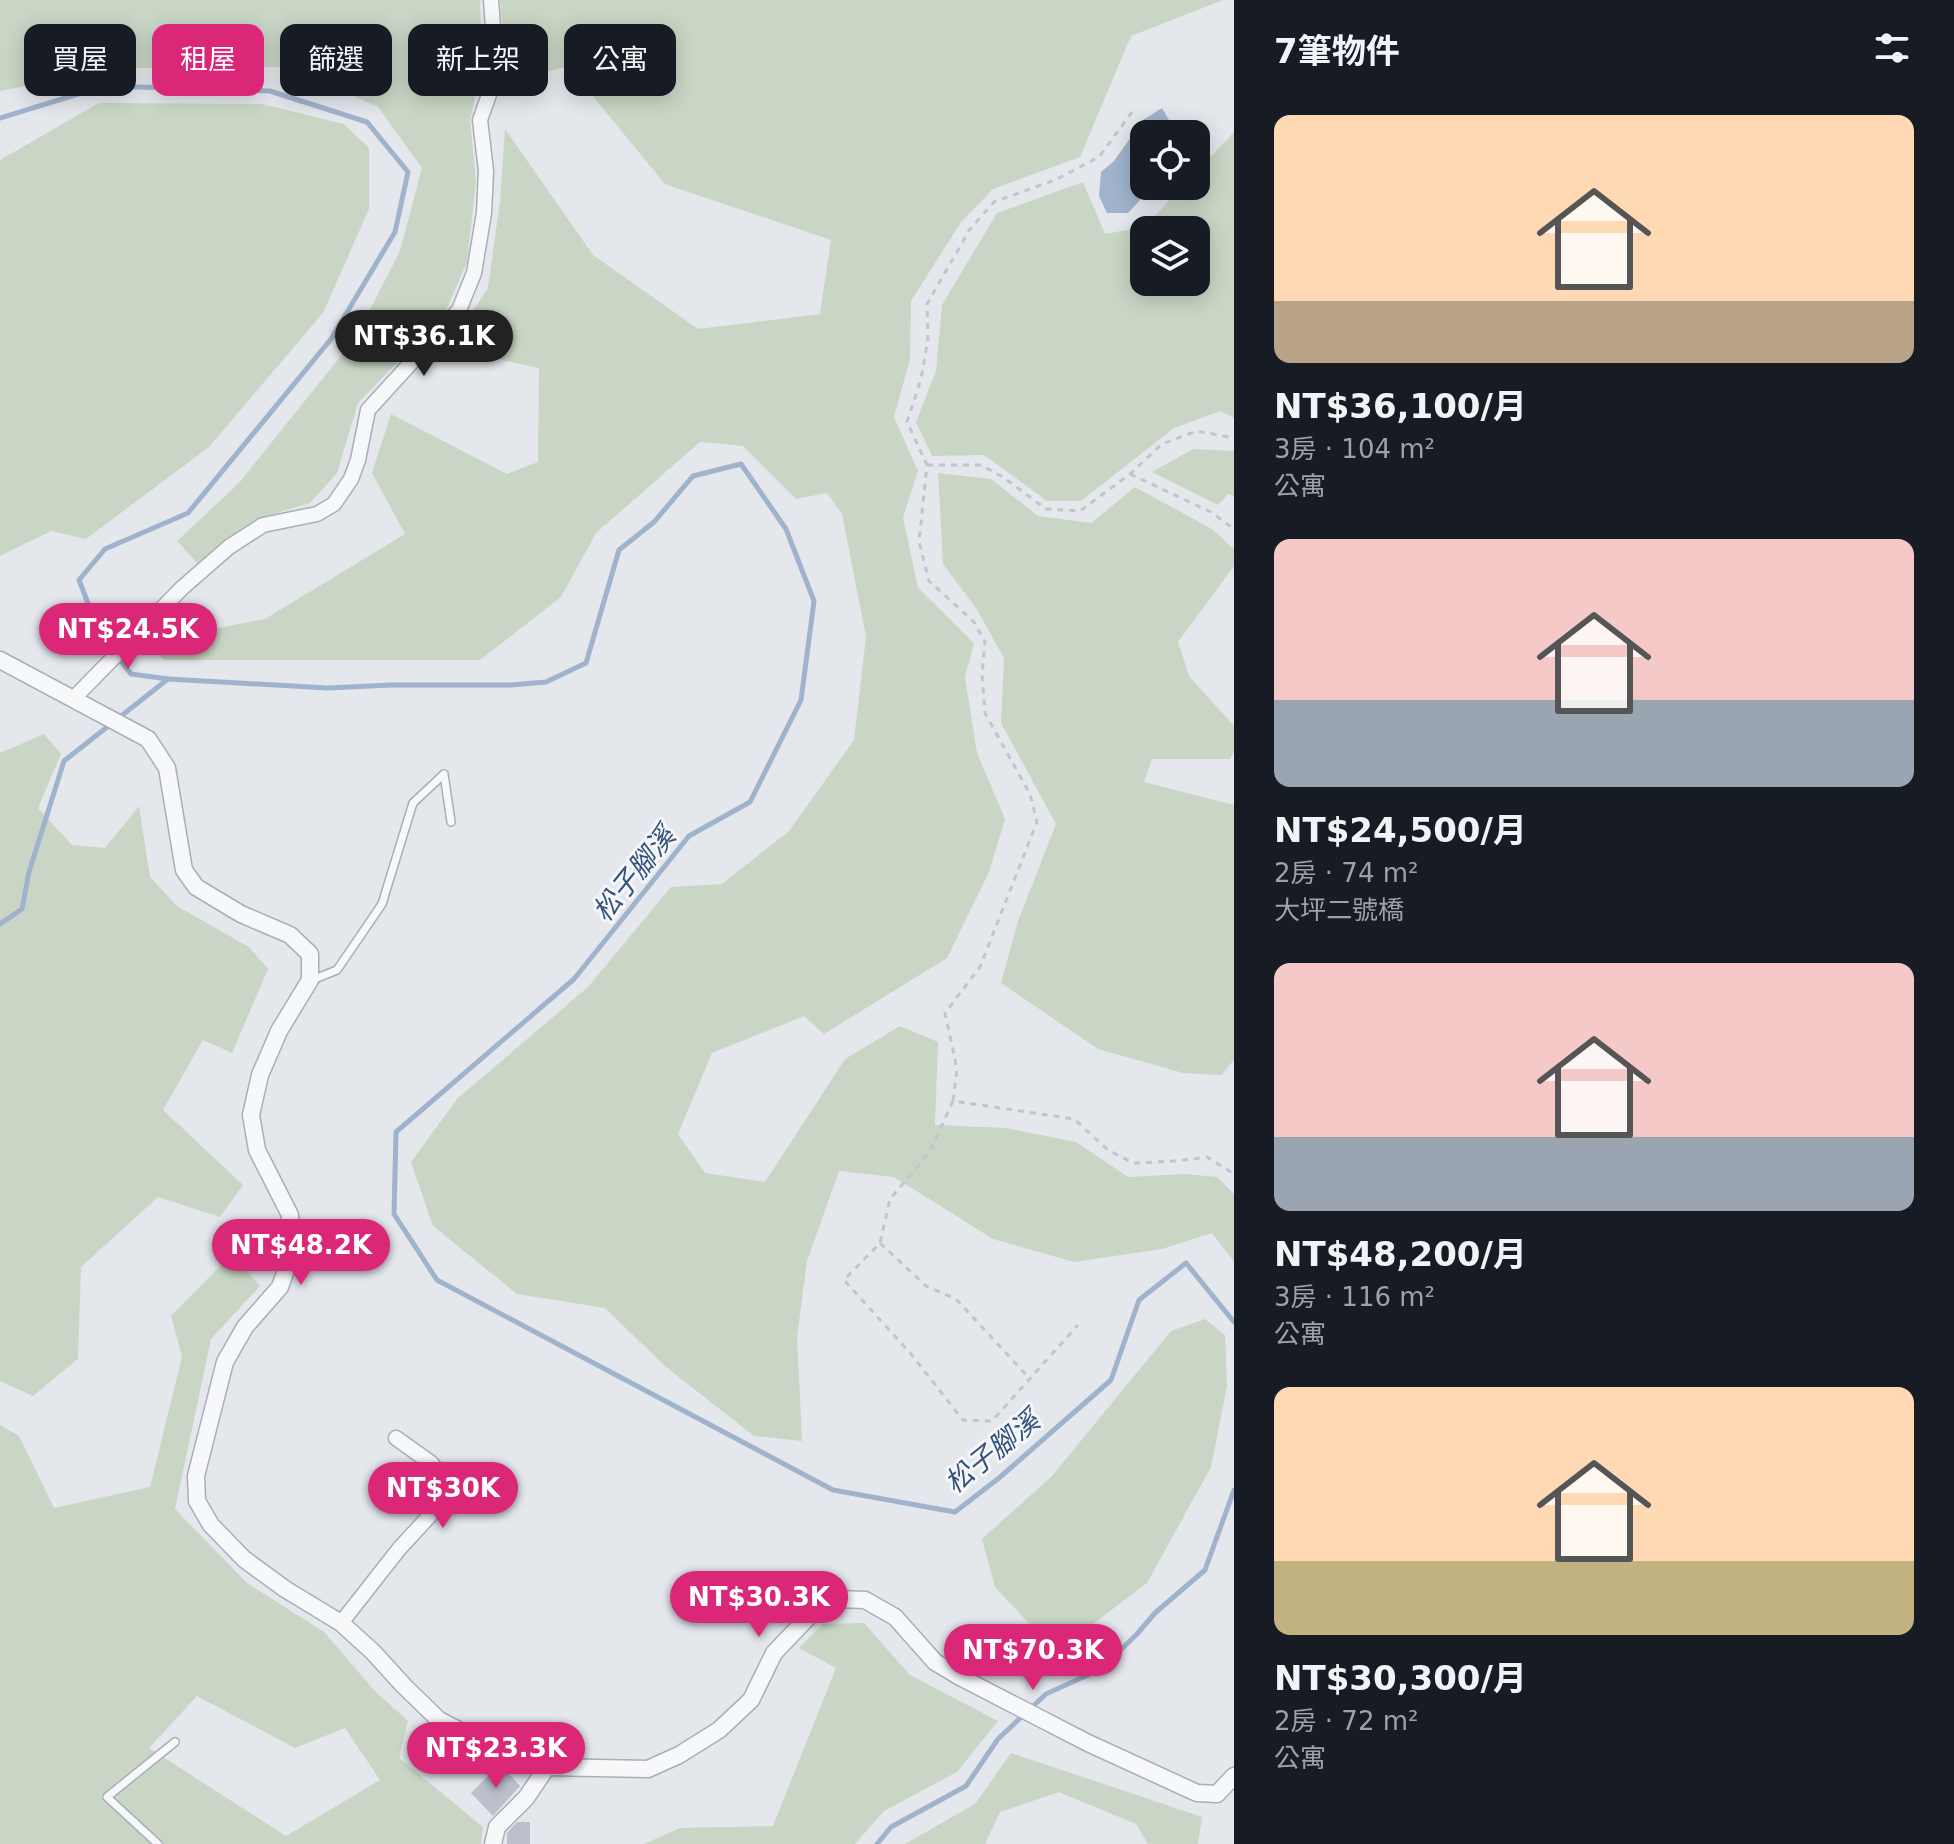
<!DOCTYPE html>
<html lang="zh-TW">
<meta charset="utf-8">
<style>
:root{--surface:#171b24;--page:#242831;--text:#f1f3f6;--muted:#9ea1a6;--accent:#db2777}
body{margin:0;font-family:"DejaVu Sans","Noto Sans TC",sans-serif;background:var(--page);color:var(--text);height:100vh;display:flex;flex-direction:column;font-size:30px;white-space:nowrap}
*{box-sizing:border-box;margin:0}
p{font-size:26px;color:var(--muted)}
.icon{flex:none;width:44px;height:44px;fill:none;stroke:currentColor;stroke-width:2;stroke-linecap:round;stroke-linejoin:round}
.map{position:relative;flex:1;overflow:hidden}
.sheet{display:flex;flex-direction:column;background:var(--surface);width:720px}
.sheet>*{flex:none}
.banner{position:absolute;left:24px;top:24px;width:760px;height:72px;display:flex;gap:16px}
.fabs{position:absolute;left:1130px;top:120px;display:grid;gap:16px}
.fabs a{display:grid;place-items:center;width:80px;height:80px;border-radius:16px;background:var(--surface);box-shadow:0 4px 20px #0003;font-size:40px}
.price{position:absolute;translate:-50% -68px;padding:0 18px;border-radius:28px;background:var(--accent);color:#fff;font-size:26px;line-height:52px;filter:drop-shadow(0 2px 4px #0008)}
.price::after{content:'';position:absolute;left:50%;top:48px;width:24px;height:18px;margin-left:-12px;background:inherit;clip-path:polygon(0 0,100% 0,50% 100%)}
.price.current{background:#222;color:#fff}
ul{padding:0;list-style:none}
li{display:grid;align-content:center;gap:16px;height:424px;padding:0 40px}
li span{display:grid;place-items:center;height:248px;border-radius:16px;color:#555}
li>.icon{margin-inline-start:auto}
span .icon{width:144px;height:144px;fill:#fffc;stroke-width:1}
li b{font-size:34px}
h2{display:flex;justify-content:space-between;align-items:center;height:96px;padding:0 40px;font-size:34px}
.tag{padding:0 28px;border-radius:16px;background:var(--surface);box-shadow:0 4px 20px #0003;font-size:28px;line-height:72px}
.tag.current{background:var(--accent);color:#fff}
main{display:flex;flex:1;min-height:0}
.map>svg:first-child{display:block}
.green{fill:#c9d6c5;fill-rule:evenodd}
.water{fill:#9fb4cc}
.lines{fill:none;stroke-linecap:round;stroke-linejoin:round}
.stream{stroke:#9fb4cc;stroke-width:5}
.building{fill:#bbc0ca}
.service-casing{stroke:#a9aeb7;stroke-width:10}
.minor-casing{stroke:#a9aeb7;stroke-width:17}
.tertiary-casing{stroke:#a9aeb7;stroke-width:19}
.path{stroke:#c2c5cb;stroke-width:3;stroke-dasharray:6 6;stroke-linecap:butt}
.service{stroke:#f7f8fa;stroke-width:7}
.minor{stroke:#f7f8fa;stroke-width:14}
.tertiary{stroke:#f7f8fa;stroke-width:16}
.labels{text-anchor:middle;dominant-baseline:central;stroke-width:6;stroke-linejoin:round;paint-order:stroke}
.water-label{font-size:28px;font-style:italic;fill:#34527a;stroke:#f4f6f9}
</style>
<main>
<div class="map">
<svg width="1234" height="1844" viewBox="0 0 1234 1844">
<rect width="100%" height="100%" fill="#e4e7ec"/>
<g class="green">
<path d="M0 0H480L482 65 470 121 476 182 467 262 445 313 358 403 337 473 310 503 257 519 197 563 177 541 239 483 356 337 400 251 422 168 378 107 290 67 117 68 0 91Z"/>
<path d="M500 0H1223L1131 36 1080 157 993 189 961 222 911 301 910 359 894 417 918 471 903 517 918 588 974 643 965 677 977 753 1005 819 989 872 947 958 824 1034 804 1016 712 1053 678 1134 705 1173 765 1182 845 1059 900 1026 938 1042 935 1125 1006 1128 1076 1142 1128 1177 1184 1174 1217 1177 1234 1194V1262L1212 1233 1162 1249 1074 1262 993 1239 894 1177 839 1171 807 1261 797 1337 802 1441 754 1436 666 1367 605 1308 517 1294 433 1226 411 1162 457 1099 588 987 671 887 722 884 789 831 854 740 866 637 842 514 827 493 796 499 743 446 700 442 596 533 561 597 480 660H164L150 641 265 619 405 534 372 473 391 414 507 474 538 462 539 368 448 348 488 288 500 201 505 129 593 255 698 329 820 314 831 240 665 184 568 66 508 83Z"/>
<path d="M99 103 262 104 344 124 369 148V209L323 313 209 447 86 539 51 531 0 556V160Z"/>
<path d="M1234 132V418L1220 411 1174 428 1081 501H1047L984 455 932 456 916 422 936 371 942 305 997 213 1083 182 1105 234 1144 227 1183 186H1196V172ZM1144 230H1196V282H1144Z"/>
<path d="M1193 449 1234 451V496L1228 494 1218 505 1152 472Z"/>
<path d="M938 473 991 479 1038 516 1091 523 1135 487 1212 529 1234 549V566L1178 642 1189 676 1234 726V751L1230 759H1152L1144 782 1234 805V1060L1221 1075 1183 1073 1098 1049 1001 983 1018 921 1056 824 1001 723 1004 658 976 608 943 564Z"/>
<path d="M44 734 61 754 38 808 72 845 105 848 139 806 150 877 177 906 249 947 268 969 232 1053 203 1040 163 1110 243 1185 220 1217 158 1197 81 1267 78 1359 33 1396 0 1381V753Z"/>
<path d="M232 1254 260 1286 211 1339 175 1509 247 1583 324 1632 374 1690 408 1721 399 1758 483 1827 481 1844H0V1425L19 1436 54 1508 150 1487 182 1357 171 1316ZM197 1696 295 1748 345 1728 380 1780 286 1836 149 1748Z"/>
<path d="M1205 1319 1225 1335 1227 1386 1211 1467 1147 1583 1056 1652 995 1587 982 1539 1052 1476 1171 1331Z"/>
<path d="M864 1623 910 1675 998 1721 957 1772 884 1811 855 1844H644L680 1828 773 1826 836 1668 799 1648 823 1624Z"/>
<path d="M1011 1753 1202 1817 1198 1844H1148L1136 1824 1059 1792 1000 1812 985 1844H905L975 1804Z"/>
</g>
<path class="water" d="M1162 108 1177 134H1144V186H1153L1128 213H1107L1099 196 1101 172 1114 161 1143 120Z"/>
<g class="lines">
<g class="stream">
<path d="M0 118 104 86 270 91 367 122 408 172 395 232 331 339 188 513 105 549 79 580 99 632 131 674 168 679 327 688 392 685H511L546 682 586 663 619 550 654 522 693 476 741 464 786 529 814 601 801 700 750 802 689 836 574 979 396 1132 394 1214 437 1280 833 1490 955 1512 999 1478 1111 1380 1139 1300 1186 1263 1234 1322"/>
<path d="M0 924 22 909 29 872 64 761 168 679"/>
<path d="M877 1844 891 1827 966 1786 998 1739 1046 1694 1101 1669 1137 1634 1155 1613 1205 1570 1234 1490"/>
</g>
</g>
<g class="building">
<path d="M500 1764 520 1786 493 1816 471 1793Z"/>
<path d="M517 1822H530V1844H507V1833Z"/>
</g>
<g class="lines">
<g class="service-casing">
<g id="service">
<path d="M312 980 337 970 382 904 413 803 444 774 451 822"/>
<path d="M158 1844 107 1797 175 1742"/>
</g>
</g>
<g class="minor-casing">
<g id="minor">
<path d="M74 698 182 588 229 547 263 525 317 514 334 504 351 479 358 460 368 410 459 310 474 273 484 213 486 171 480 120 491 89 495 54 491 0"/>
<path d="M341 1623 399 1549 434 1511 442 1495V1476L431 1463 396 1438"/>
</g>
</g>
<g class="tertiary-casing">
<g id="tertiary">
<path d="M0 660 148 739 167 768 184 870 196 887 241 914 290 935 310 954V980L279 1031 260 1075 251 1115 257 1150 290 1215 291 1256 280 1287 245 1327 225 1362 196 1476 197 1501 211 1525 244 1559 285 1589 341 1623 373 1652 404 1686 439 1720 468 1735 547 1767 648 1769 679 1755 719 1730 751 1700 774 1653 815 1610 838 1599 865 1600 895 1617 935 1662 960 1677 1088 1743 1197 1793 1217 1794 1234 1776"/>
<path d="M493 1844 497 1827 526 1798 547 1767"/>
</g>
</g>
<g class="path">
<path d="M1132 112 1099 157 1055 180 994 202 970 229 927 304 928 339 921 379 907 422 927 465 919 542 929 581 974 622 985 642 982 674 985 713 1030 794 1037 822 980 967 945 1013 957 1069 953 1101 1074 1119 1108 1150 1133 1163 1177 1161 1207 1157 1234 1174"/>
<path d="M927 465H981L1003 477 1046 509 1080 511 1130 474 1162 444 1197 431 1234 438"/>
<path d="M1130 474 1211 512 1234 529"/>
<path d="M953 1101 929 1153 890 1199 880 1243 844 1280 911 1354 963 1420 992 1421 1078 1325"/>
<path d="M880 1243 926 1286 956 1299 1030 1379"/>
</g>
<use href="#service" class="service"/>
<use href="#minor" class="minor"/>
<use href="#tertiary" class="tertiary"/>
</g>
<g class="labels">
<g class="water-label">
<text transform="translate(634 874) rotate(-51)">松子腳溪</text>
<text transform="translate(992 1452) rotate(-39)">松子腳溪</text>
</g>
</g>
</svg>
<div class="fabs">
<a><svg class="icon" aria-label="locate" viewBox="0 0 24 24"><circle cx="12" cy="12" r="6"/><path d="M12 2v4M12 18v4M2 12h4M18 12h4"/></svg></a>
<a><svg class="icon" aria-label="layers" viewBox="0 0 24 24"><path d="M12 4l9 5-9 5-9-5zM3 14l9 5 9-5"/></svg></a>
</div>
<b class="price current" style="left:424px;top:378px">NT$36.1K</b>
<b class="price" style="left:128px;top:671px">NT$24.5K</b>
<b class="price" style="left:301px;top:1287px">NT$48.2K</b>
<b class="price" style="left:443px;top:1530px">NT$30K</b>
<b class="price" style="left:759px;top:1639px">NT$30.3K</b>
<b class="price" style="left:1033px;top:1692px">NT$70.3K</b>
<b class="price" style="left:496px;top:1790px">NT$23.3K</b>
<div class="banner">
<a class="tag">買屋</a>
<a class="tag current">租屋</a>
<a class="tag">篩選</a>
<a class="tag">新上架</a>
<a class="tag">公寓</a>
</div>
</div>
<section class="sheet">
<h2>7筆物件<svg class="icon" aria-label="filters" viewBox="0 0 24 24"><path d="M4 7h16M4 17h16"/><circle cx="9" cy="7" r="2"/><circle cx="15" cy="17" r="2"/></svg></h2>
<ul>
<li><span style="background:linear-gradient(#ffd9b3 75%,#b9a48a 0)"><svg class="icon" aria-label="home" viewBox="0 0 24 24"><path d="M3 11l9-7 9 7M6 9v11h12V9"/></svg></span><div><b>NT$36,100/月</b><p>3房 · 104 m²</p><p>公寓</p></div></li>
<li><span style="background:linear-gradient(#f6c9c9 65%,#9aa5b1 0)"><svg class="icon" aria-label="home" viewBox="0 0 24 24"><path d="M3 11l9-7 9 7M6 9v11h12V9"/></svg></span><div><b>NT$24,500/月</b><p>2房 · 74 m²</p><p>大坪二號橋</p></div></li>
<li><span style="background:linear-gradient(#f6c9c9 70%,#9aa5b1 0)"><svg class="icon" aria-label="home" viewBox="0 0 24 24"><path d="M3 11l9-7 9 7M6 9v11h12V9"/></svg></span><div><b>NT$48,200/月</b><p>3房 · 116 m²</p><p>公寓</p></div></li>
<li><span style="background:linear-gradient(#ffd9b3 70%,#c2b280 0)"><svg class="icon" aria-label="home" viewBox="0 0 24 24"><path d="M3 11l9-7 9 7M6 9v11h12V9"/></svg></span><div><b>NT$30,300/月</b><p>2房 · 72 m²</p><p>公寓</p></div></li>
</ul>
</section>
</main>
